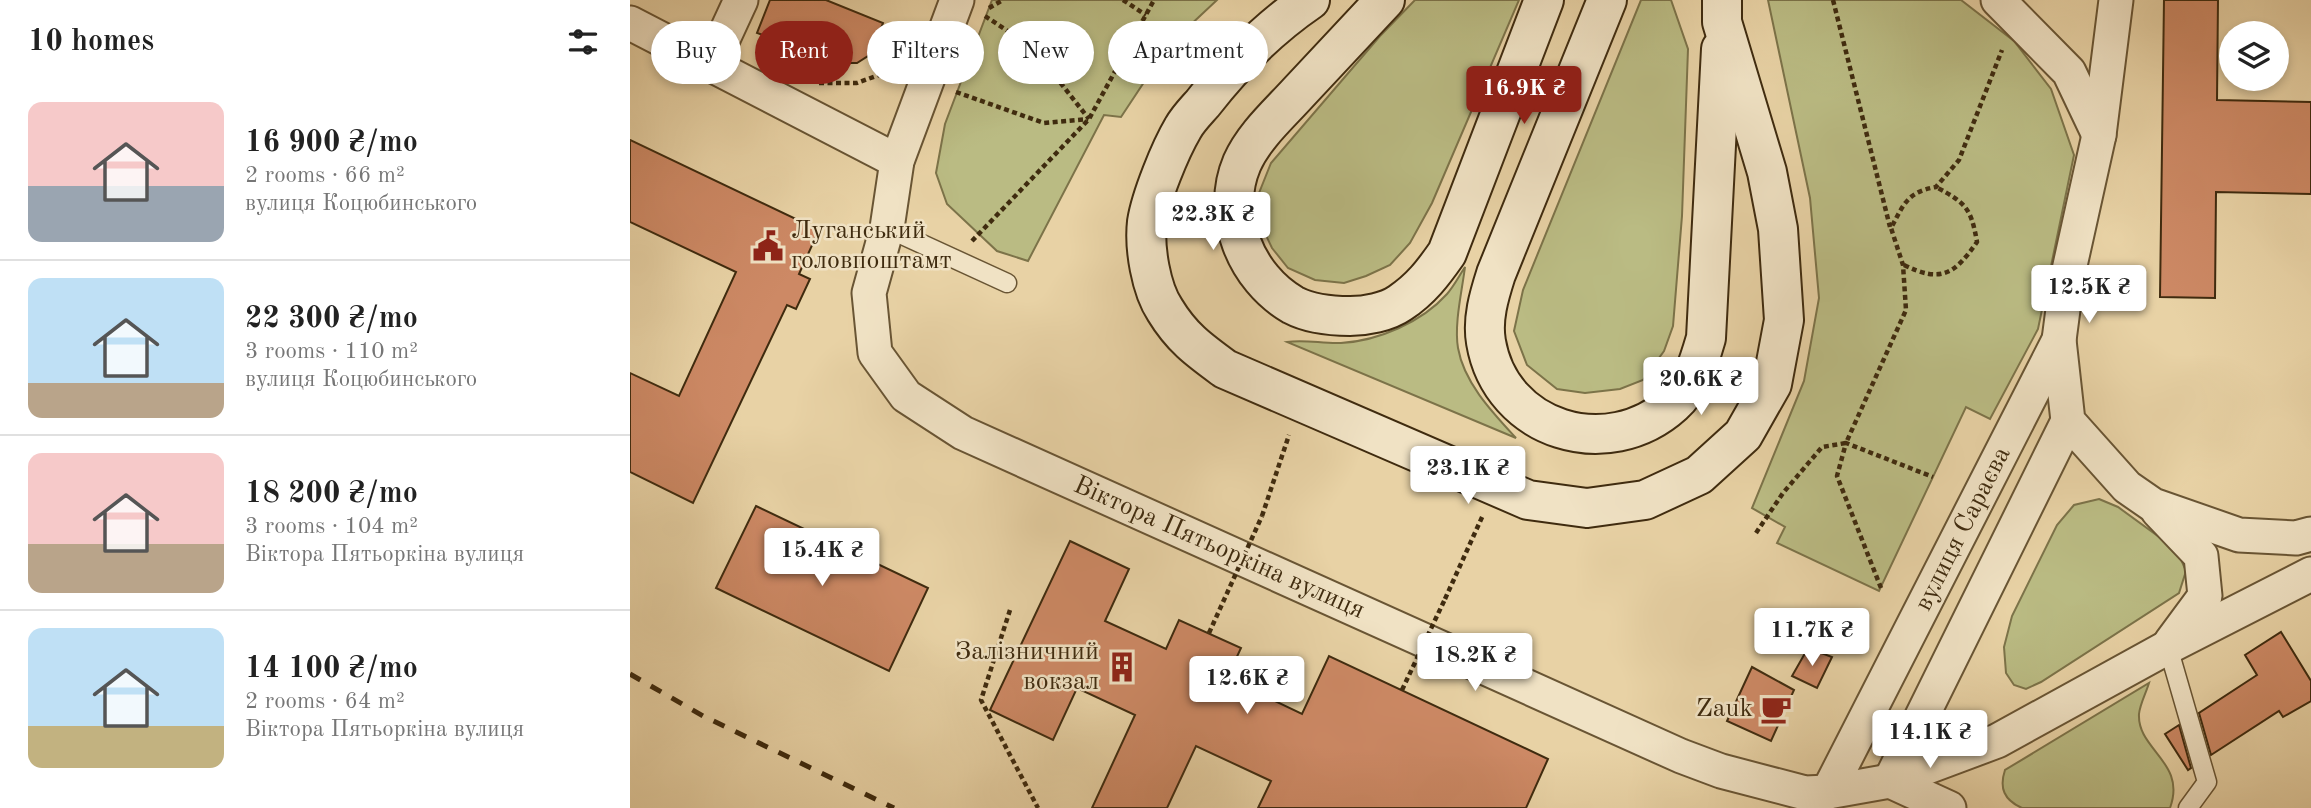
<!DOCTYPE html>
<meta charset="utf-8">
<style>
:root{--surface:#fff;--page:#f6f6f6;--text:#222;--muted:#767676;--line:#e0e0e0;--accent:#8f2418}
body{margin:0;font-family:"Old Standard TT",serif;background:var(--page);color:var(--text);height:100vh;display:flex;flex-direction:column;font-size:26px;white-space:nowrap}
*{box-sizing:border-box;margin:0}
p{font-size:23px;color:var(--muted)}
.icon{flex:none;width:38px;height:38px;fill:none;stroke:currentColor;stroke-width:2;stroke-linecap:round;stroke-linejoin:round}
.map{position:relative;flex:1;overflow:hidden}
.panel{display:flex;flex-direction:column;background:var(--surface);width:630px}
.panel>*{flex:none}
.banner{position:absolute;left:21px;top:21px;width:665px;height:63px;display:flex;gap:14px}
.fabs{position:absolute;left:1589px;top:21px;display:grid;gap:14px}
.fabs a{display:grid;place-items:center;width:70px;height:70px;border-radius:50%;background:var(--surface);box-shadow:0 4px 10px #0003;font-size:35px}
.price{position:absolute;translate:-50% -60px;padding:0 16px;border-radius:7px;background:#fff;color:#222;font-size:23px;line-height:46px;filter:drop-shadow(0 2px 4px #0008)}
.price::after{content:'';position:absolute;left:50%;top:42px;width:21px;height:16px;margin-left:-10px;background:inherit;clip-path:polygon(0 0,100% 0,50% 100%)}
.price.active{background:var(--accent);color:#fff}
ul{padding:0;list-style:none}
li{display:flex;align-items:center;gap:21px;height:175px;padding:0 28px}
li+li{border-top:2px solid var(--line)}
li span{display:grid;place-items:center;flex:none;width:196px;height:140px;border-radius:14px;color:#555}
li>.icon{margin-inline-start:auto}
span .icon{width:84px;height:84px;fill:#fffc;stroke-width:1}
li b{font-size:30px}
h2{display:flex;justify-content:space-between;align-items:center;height:84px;padding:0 28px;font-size:30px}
.pill{padding:0 24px;border-radius:32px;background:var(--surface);box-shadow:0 4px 10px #0003;font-size:24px;line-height:63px}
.pill.active{background:var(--accent);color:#fff}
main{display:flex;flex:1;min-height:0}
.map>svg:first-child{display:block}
.green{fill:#babb83;stroke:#7c7349;stroke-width:2}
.building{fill:#cd8965;stroke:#3f2b0f;stroke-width:2}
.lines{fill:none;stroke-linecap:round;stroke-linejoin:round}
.lane-casing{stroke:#695534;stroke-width:21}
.street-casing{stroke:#695534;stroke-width:37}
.secondary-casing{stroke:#3f2b0f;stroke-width:42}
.path{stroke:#3f2b0f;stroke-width:4.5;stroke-dasharray:5 3.5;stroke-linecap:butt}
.lane{stroke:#f0e2c4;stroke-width:18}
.street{stroke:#f0e2c4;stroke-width:33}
.secondary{stroke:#f0e2c4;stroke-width:38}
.rail{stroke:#3f2b0f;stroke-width:5;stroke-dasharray:12 12;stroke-linecap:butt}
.path-bridge{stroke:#3f2b0f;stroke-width:4.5;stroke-dasharray:5 3.5;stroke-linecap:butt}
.labels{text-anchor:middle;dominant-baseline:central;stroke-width:5;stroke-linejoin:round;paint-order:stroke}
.poi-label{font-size:26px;fill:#3f2b0f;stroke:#f0e2c4;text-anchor:end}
.street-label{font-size:26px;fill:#3f2b0f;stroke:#f0e2c4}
</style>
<main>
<section class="panel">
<h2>10 homes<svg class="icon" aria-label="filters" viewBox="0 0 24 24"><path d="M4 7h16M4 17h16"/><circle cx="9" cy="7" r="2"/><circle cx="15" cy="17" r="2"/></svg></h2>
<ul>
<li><span style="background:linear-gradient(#f6c9c9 60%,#9aa5b1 0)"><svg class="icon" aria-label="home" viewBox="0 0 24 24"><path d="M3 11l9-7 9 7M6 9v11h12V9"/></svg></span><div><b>16 900 ₴/mo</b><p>2 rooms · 66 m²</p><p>вулиця Коцюбинського</p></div></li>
<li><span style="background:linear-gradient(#bfe0f5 75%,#b9a48a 0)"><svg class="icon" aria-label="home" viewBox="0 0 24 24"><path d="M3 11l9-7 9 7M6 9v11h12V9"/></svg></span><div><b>22 300 ₴/mo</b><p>3 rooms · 110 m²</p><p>вулиця Коцюбинського</p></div></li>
<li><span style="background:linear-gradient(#f6c9c9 65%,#b9a48a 0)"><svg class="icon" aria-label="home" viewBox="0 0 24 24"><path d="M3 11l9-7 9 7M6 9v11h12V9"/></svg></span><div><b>18 200 ₴/mo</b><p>3 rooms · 104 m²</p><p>Віктора Пятьоркіна вулиця</p></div></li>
<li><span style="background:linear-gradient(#bfe0f5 70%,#c2b280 0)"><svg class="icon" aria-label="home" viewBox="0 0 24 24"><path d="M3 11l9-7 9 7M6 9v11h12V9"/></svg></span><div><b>14 100 ₴/mo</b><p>2 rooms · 64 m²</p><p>Віктора Пятьоркіна вулиця</p></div></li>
</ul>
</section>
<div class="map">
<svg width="1681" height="808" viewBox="0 0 1681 808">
<rect width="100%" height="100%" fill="#e8d2a5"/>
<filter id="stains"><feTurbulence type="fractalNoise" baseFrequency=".00286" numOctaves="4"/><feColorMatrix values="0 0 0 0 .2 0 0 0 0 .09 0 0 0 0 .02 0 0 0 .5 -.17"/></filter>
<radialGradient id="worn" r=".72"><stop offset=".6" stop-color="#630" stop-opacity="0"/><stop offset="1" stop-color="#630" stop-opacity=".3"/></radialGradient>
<g class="green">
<path d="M362 0H587L538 46 491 117 474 115 398 261 367 251 317 204 306 173 315 124Z"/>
<path d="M785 0H889L802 203 780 243 760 265 736 276 714 283 685 280 658 268 642 248 632 227 627 198 641 163 750 36Z"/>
<path d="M1011 0H1041L1058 49 1052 216 1043 326 1034 351 1013 380 990 389 955 393 927 389 897 365 884 331 893 290Z"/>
<path d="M1138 0H1331L1384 41 1421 89 1444 155 1408 329 1360 419 1336 407 1249 591 1147 543 1155 527 1122 508 1174 381 1189 298 1180 198Z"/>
<path d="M835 267C832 291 824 324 828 348 834 383 863 413 886 438L657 342C675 339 693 344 711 343 748 341 792 322 817 294 824 286 829 276 835 267Z"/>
<path d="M1469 499 1488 507 1547 550 1556 571 1549 593 1411 682 1396 689 1384 685 1376 673 1374 647 1382 616 1427 525 1444 505Z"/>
<path d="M1519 683C1516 693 1510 704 1509 714 1507 750 1557 762 1540 808H1392C1374 800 1369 788 1375 770Z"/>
</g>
<g class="building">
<path d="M140 0H196L253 23 241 54 227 63H209L185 53 159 58 149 53 139 37 127 33Z"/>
<path d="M1534 0H1588L1587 100 1681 102V194L1586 192 1585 298 1530 297Z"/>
<path d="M0 140 189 230 169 274 180 279 166 309 157 305 63 503 0 472V373L49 396 106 272 0 222Z"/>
<path d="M126 506 298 588 259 671 86 588Z"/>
<path d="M440 541 499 569 475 621 536 649 549 620 611 648 597 678 672 714 699 656 918 759 896 808H628L641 781 566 746 537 808H462L505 715 447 688 423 740 360 710Z"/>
<path d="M1651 632 1681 681V701L1653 717 1649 711 1581 755 1569 713 1627 675 1615 655Z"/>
<path d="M1178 648 1202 657 1187 688 1162 676Z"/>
<path d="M1122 667 1164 690 1141 741 1097 721Z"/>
<path d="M1549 725 1561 768 1558 770 1535 734Z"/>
</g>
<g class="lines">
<g class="lane-casing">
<g id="lane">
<path d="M257 228 377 283"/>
<path d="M1538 647 1577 782 1558 808"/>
</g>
</g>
<g class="street-casing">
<g id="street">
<path d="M327 0 267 161 257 228 239 293 245 353 276 396 333 433 1051 756 1091 771 1175 793 1198 792 1260 781 1367 741 1538 647 1681 574"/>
<path d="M1368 0 1439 72 1469 135"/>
<path d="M1486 0 1469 135 1437 279 1429 340 1438 421 1497 487 1523 505 1609 535 1666 538 1681 534"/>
<path d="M0 23 267 161"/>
<path d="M81 65 111 0"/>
<path d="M1528 511 1571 556 1575 596 1541 642"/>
<path d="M1198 792 1429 340"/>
<path d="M1319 808 1260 781 1438 421"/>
</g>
</g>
<g class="secondary-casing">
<g id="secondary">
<path d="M680 0C639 28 604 63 573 103 566 111 558 119 553 128 540 150 521 197 517 222 514 248 521 289 535 310 552 338 569 350 595 369L898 500 957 508 1015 500 1069 475 1113 435 1142 384 1154 320 1148 229 1137 172 1092 22V0"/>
<path d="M755 0C726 31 697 62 668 93 648 115 624 136 612 163 590 215 616 278 663 305 680 314 701 316 720 316 736 316 757 312 770 303 791 289 803 273 817 253L914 0"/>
<path d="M977 0 866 274C859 296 852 319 856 342 871 431 978 463 1043 404 1062 387 1069 362 1076 338L1091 49"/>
</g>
</g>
<g class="path">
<path d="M493 0 516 15"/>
<path d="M1203 0 1260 227"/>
<path d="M359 8 373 0"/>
<path d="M355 16 403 48 459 119"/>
<path d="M189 83H227L265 69"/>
<path d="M326 92 414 123 458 119"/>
<path d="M342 241 459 119 524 0"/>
<path d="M1274 265C1311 283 1324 275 1347 242 1341 208 1336 203 1306 187"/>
<path d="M632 516 659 435"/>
<path d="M1126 533 1153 493 1192 447 1216 443 1276 310 1273 265 1261 228C1274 204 1277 192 1306 187L1329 160 1372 50"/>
<path d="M1251 588 1207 476 1216 443 1303 477"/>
<path d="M815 599 853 515"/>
<path d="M380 610 351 700 408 808"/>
</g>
<use href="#lane" class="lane"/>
<use href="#street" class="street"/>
<use href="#secondary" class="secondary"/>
<path class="rail" d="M0 674 73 716 264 808"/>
<g class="path-bridge">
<path d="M579 633 632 516"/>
<path d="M772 690 815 599"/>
</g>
</g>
<defs>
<g id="civic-bare" transform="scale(2.415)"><path d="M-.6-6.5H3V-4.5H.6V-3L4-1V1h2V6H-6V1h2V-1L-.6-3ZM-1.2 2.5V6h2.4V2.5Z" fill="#8f2418" stroke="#f0e2c4" stroke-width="2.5" paint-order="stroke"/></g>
<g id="building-bare" transform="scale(2.415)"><path d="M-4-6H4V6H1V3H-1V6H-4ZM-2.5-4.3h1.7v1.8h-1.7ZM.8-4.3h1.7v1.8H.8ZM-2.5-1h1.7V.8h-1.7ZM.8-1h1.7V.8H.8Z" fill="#8f2418" stroke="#f0e2c4" stroke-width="2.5" paint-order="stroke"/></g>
<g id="cafe-bare" transform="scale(2.415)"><path d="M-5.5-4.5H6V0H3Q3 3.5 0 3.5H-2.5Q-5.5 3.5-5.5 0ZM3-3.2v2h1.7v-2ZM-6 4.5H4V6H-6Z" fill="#8f2418" stroke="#f0e2c4" stroke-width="2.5" paint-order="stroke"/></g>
</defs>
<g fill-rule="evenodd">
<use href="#civic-bare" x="138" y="246"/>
<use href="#building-bare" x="492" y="667"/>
<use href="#cafe-bare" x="1146" y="709"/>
</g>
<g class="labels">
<g class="poi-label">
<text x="161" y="231" text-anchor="start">Луганський<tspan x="161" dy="30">головпоштамт</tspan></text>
<text x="469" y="652">Залізничний<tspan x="469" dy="30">вокзал</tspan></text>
<text x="1123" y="709">Zauk</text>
</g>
<g class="street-label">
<text transform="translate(1333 529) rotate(-63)">вулиця Сараєва</text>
<text transform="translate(589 548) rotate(24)">Віктора Пятьоркіна вулиця</text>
</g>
</g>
<rect width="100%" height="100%" filter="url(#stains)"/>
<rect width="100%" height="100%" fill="url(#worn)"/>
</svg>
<div class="fabs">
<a><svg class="icon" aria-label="layers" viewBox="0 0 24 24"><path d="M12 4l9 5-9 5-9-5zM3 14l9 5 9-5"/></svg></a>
</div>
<b class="price active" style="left:894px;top:126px">16.9K ₴</b>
<b class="price" style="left:583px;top:252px">22.3K ₴</b>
<b class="price" style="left:1459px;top:325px">12.5K ₴</b>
<b class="price" style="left:1071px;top:417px">20.6K ₴</b>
<b class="price" style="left:838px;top:506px">23.1K ₴</b>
<b class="price" style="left:192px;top:588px">15.4K ₴</b>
<b class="price" style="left:1182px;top:668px">11.7K ₴</b>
<b class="price" style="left:845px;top:693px">18.2K ₴</b>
<b class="price" style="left:617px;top:716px">12.6K ₴</b>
<b class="price" style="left:1300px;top:770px">14.1K ₴</b>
<div class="banner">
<a class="pill">Buy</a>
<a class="pill active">Rent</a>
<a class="pill">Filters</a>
<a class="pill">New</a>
<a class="pill">Apartment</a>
</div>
</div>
</main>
